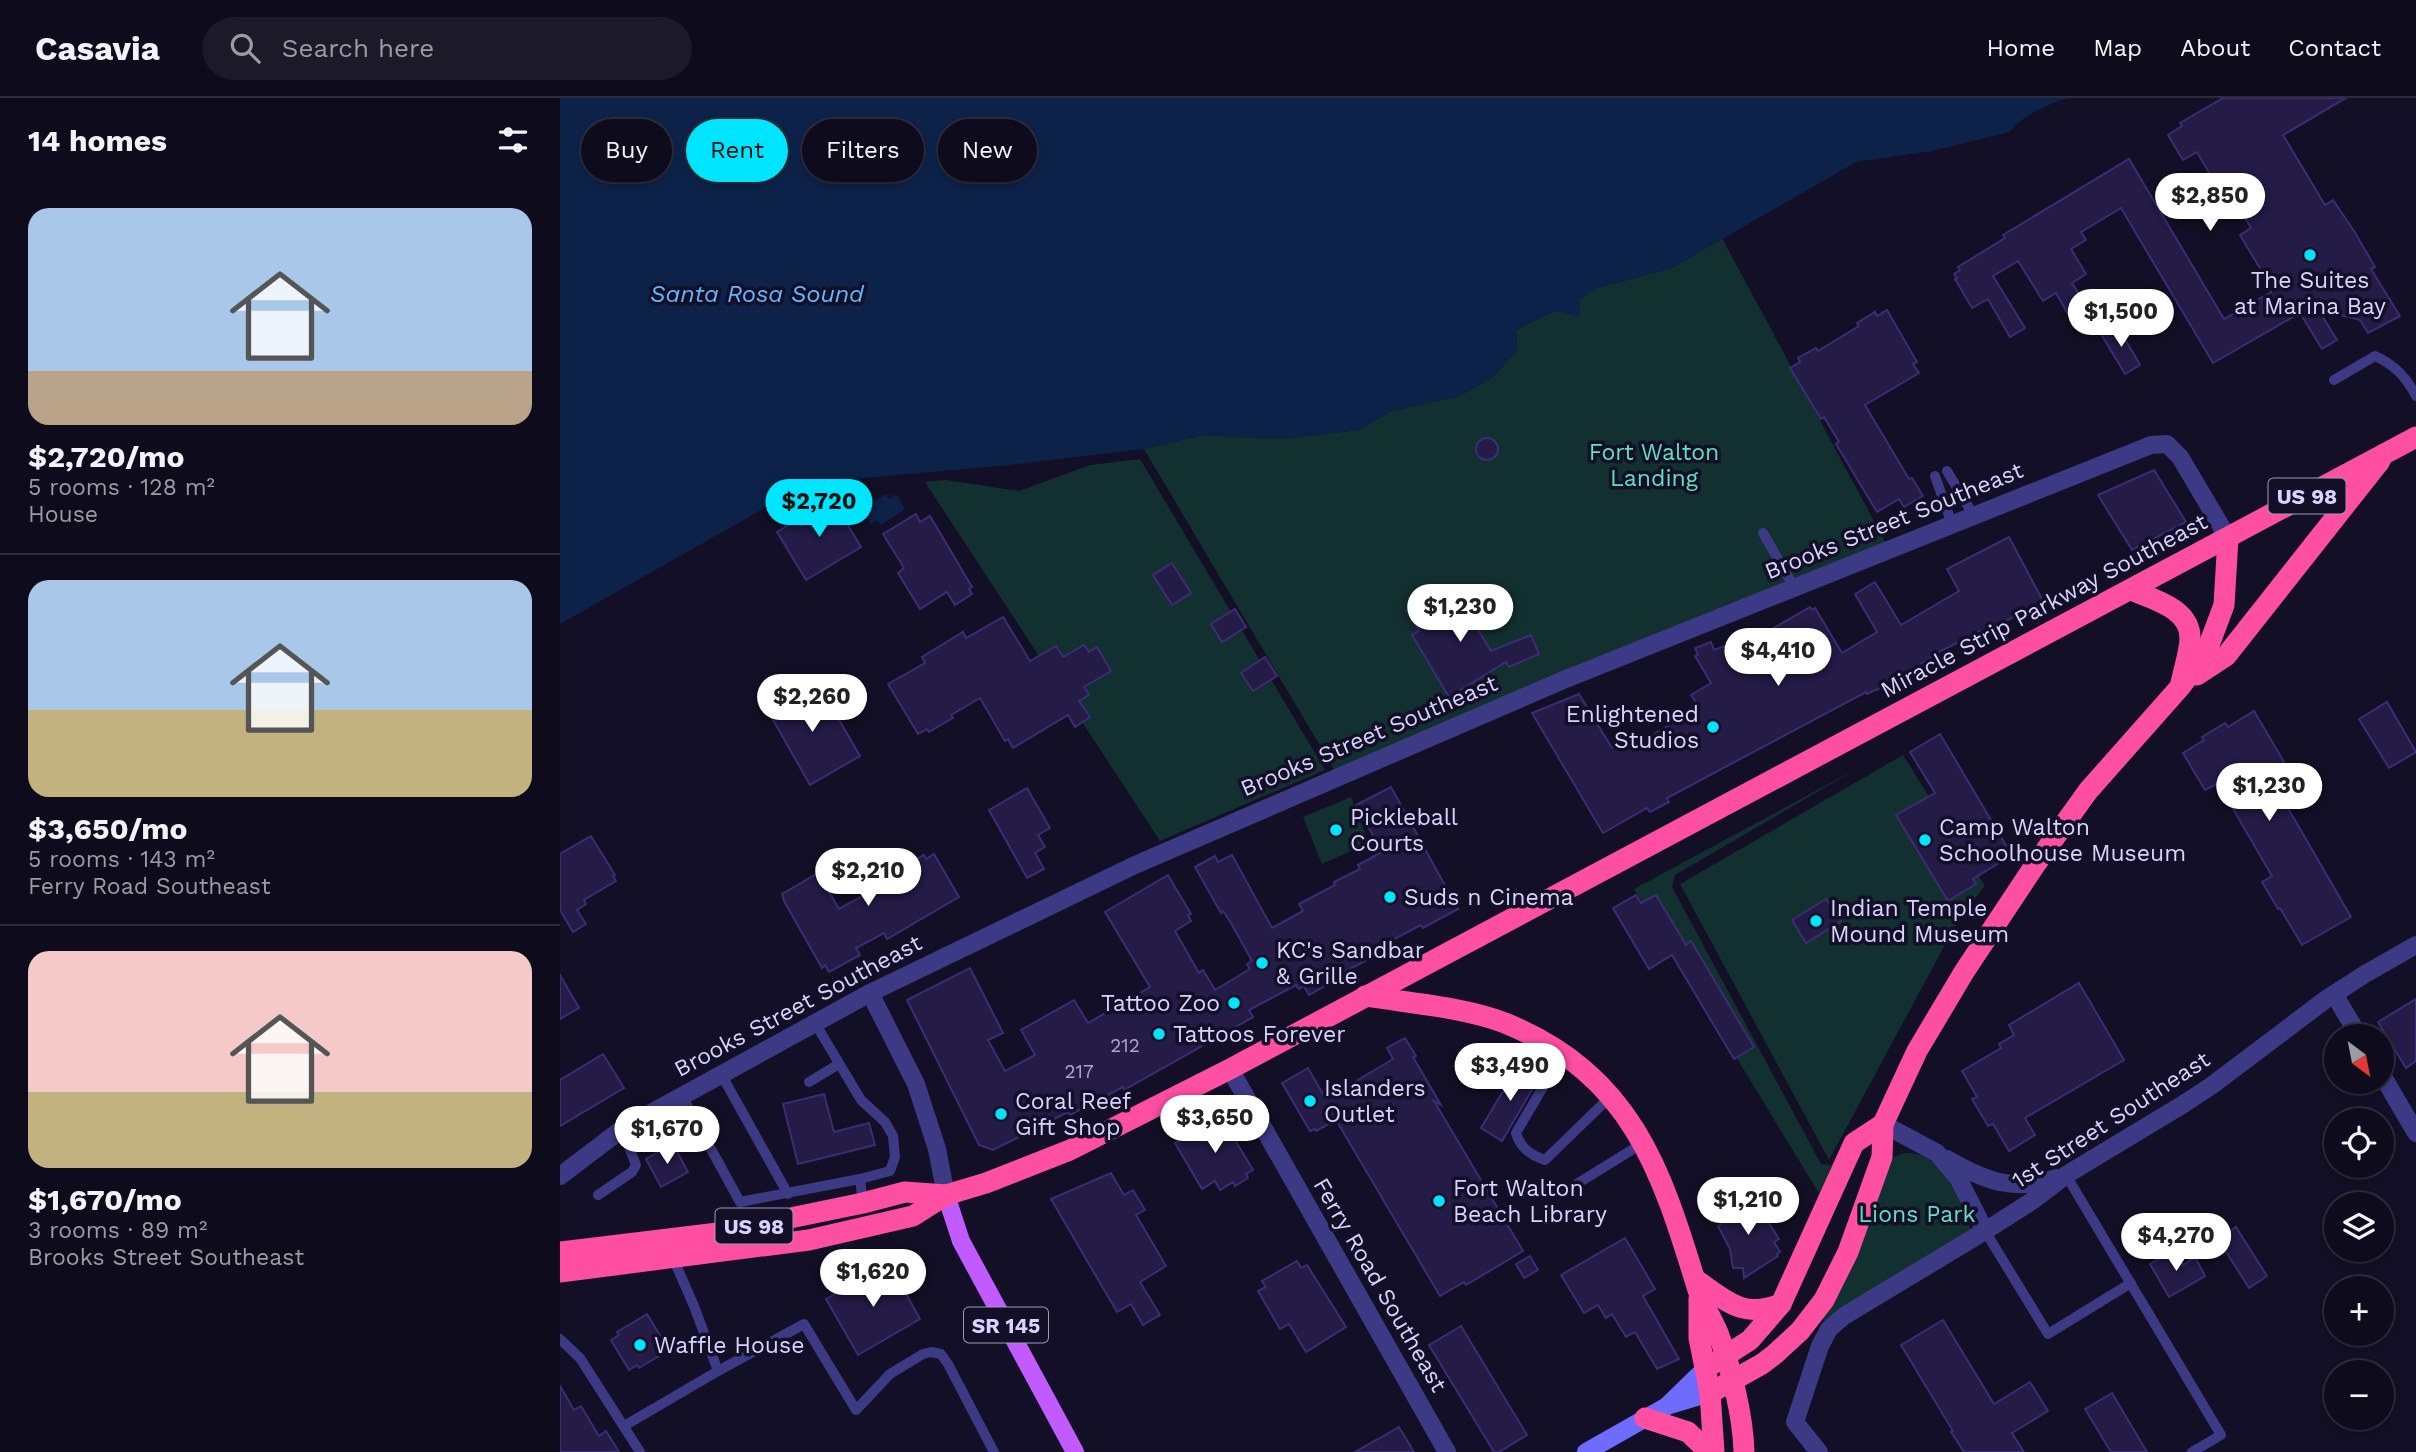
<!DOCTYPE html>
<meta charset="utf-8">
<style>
:root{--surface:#0e0b1c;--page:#1c1929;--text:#f1f3f6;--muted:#9b9ba3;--line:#2e2b3b;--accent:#00e5ff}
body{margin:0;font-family:"Work Sans",sans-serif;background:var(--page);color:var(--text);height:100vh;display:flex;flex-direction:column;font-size:26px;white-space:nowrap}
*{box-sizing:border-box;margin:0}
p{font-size:23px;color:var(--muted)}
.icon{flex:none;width:38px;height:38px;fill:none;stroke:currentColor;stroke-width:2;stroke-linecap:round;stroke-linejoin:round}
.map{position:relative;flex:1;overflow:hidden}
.drawer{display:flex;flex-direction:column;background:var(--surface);width:560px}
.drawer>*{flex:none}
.banner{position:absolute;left:21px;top:21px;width:665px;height:63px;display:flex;gap:14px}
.needle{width:46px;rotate:148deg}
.controls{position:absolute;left:1764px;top:926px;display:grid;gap:14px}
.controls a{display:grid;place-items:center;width:70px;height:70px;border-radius:50%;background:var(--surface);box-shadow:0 4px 10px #0003,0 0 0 2px var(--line);font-size:35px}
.price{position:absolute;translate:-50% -60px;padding:0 16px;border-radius:24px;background:#fff;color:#222;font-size:23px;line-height:46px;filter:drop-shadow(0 2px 4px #0008)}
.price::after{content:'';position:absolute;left:50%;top:42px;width:21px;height:16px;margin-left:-10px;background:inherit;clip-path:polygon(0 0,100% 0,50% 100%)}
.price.current{background:var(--accent);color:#111}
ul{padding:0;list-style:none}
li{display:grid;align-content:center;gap:14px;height:371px;padding:0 28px}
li+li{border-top:2px solid var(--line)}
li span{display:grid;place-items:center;height:217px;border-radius:21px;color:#555}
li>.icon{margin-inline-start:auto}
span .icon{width:126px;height:126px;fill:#fffc;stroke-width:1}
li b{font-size:30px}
h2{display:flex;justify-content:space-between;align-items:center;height:84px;padding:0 28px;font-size:30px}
.chip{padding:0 24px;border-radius:32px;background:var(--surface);box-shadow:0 4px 10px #0003,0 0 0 2px var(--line);font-size:24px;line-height:63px}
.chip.current{background:var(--accent);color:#111}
header{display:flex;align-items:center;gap:42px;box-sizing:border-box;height:98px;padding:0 35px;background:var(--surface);border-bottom:2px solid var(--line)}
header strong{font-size:33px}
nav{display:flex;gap:38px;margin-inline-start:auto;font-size:24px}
.search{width:490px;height:63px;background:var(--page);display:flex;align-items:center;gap:18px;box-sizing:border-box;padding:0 24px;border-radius:38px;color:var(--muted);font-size:26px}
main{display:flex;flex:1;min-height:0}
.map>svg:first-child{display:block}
.green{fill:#12302f}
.water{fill:#0c2248}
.building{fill:#241b47;stroke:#3b2d73;stroke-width:2}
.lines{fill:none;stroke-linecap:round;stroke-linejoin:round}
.lane{stroke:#3d3a85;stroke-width:10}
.street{stroke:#3d3a85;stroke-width:18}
.secondary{stroke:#6f6bff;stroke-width:18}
.primary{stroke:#c25bff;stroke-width:18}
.highway{stroke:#ff4fa3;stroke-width:21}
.poi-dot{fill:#00e5ff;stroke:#130f26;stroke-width:2.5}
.labels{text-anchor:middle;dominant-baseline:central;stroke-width:7;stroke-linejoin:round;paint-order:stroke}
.number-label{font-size:19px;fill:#aca6d1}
.shield{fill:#130f26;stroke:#9e99be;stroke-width:2}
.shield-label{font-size:21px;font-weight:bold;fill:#d9d4ff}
.poi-label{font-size:23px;fill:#d9d4ff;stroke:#130f26;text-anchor:start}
.park-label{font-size:23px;fill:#5fe0c0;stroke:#130f26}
.street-label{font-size:23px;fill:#d9d4ff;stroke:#130f26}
.water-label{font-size:24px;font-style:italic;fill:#62b6ff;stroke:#130f26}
</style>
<header>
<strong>Casavia</strong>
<div class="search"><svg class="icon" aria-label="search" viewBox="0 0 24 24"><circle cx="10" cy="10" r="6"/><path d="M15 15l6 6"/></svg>Search here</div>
<nav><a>Home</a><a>Map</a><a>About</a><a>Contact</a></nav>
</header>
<main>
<section class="drawer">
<h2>14 homes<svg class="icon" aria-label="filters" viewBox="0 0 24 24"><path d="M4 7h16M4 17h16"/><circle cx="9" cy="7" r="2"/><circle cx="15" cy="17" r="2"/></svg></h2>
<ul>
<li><span style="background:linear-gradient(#a9c7e8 75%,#b9a48a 0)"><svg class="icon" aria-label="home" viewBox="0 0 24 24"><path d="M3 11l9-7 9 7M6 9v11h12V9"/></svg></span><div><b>$2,720/mo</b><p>5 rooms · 128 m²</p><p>House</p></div></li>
<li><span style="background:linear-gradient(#a9c7e8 60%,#c2b280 0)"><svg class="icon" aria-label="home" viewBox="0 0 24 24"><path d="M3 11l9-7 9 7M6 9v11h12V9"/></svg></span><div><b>$3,650/mo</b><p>5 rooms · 143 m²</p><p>Ferry Road Southeast</p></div></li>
<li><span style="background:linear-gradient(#f6c9c9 65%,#c2b280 0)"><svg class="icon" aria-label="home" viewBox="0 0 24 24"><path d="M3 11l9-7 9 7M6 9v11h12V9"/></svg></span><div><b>$1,670/mo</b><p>3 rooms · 89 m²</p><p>Brooks Street Southeast</p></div></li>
</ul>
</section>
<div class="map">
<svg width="1856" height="1354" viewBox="0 0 1856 1354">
<rect width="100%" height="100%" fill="#130f26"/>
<g class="green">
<path d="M1162 140 1329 451 778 678 584 351 643 337 719 341 799 332 831 313 899 298 933 279 956 253 957 232 1037 190 1112 170Z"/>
<path d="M580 361 765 672 600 743 365 384 386 382 459 393 530 367Z"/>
<path d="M1343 657 1425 788 1400 819 1269 1062 1120 786Z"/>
<path d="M1300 669 1115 777 1112 789 1261 1066 1272 1067 1260 1097 1074 791Z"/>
<path d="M791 699 809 745 762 766 743 719Z"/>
<path d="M1345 1055C1384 1053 1399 1102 1411 1131L1410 1133 1267 1225 1261 1219 1330 1065 1334 1059Z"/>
</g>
<g class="water">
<path d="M0 0H1509C1488 6 1464 16 1450 34L1372 53 1296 64 1112 170 1037 190 1020 201 1019 219 995 213 957 232 956 253 933 279 899 298 831 313 799 332 719 341 643 337 584 351 449 367 249 385 0 526Z"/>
<path d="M326 396 329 401 336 396 345 411 321 427 317 422 311 426 301 411Z"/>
</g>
<g class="building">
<path d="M1663 0H1786L1723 37 1765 107 1773 102 1794 133 1815 169 1811 171 1840 218 1808 235 1800 222 1758 211 1777 242 1762 251 1740 215 1653 265 1561 110 1521 134 1526 142 1511 151 1526 176 1512 185 1525 206 1508 216 1496 195 1483 203 1458 163 1433 178 1465 230 1450 239 1428 201 1412 210 1395 181 1397 180 1394 176 1400 172 1398 169 1445 140 1443 137 1569 61 1664 221 1711 194 1708 188 1710 187 1680 137 1691 130 1661 79 1654 83 1637 54 1623 62 1608 37 1622 28 1620 25Z"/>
<path d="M1327 212 1357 264 1353 266 1359 275 1305 307 1349 381 1352 380 1363 398 1344 409 1339 401 1317 414 1276 346 1279 344 1264 319 1261 321 1230 270 1240 264 1238 260 1256 250 1258 253 1299 228 1297 225 1315 214 1317 218Z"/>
<path d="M1557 227 1580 267 1565 276 1541 236Z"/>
<circle cx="927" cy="351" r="11"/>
<path d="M1594 372 1626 424 1572 452 1538 397Z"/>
<path d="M272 401 301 449 246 482 217 434Z"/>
<path d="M356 416 360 424 370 418 412 489 409 491 412 496 395 507 387 494 360 511 338 475 344 470 323 436Z"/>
<path d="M1449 439 1483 503 1422 536 1420 533 1381 553 1327 587 1307 596 1306 594 1107 700 1109 704 1090 714 1087 710 1043 735 972 615 1019 596 1052 650 1071 639 1076 647 1139 609 1131 597 1151 585 1135 558 1138 557 1135 550 1151 544 1154 552 1176 544 1179 550 1250 509 1252 512 1255 510 1282 555 1317 534 1295 496 1315 484 1341 527 1399 493 1387 471Z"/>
<path d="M612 465 631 495 612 507 593 477Z"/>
<path d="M893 490 931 553 971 537 979 556 949 569 946 564 889 599 852 537 859 533 846 512 861 503 864 508Z"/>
<path d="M675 511 686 529 662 544 651 526Z"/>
<path d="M443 519 470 563 496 548 503 559 524 547 529 554 537 549 551 573 524 589 529 597 519 603 530 619 515 629 508 617 453 650 448 641 445 643 420 600 391 617 393 620 369 634 367 631 358 636 328 586 365 565 362 559 403 534 406 540Z"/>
<path d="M705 559 717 578 693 593 681 575Z"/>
<path d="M260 589 300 658 250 687 204 606 227 592 234 604Z"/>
<path d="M1827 604 1856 654 1829 670 1799 621Z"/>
<path d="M1694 613 1727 669 1710 679 1791 819 1742 847 1720 810 1718 811 1702 784 1712 778 1658 685 1645 692 1623 655 1644 642 1642 639 1665 625 1668 629Z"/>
<path d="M1380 636 1447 749 1442 752 1447 760 1413 781 1416 786 1388 803 1336 717 1375 695 1350 654Z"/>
<path d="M831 689 898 811 863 830 861 827 811 853 813 859 774 879 776 882 749 897 744 888 739 891 736 887 689 912 693 919 564 992 563 989 510 1017 508 1014 433 1052 419 1047 347 902 410 870 443 935 428 942 445 973 475 957 461 932 514 902 528 925 590 889 545 814 608 777 631 816 628 817 631 823 615 833 639 875 643 872 655 892 690 871 687 866 692 863 671 825 663 813 661 815 635 769 655 758 658 764 672 757 712 830 743 813 739 806 775 787 774 784 800 771 798 767 822 754 796 707Z"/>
<path d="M467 690 490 730 478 737 485 749 475 755 484 771 467 780 429 712Z"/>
<path d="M31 738 55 777 53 778 56 783 24 802 26 806 17 812 26 826 13 834 0 812V756Z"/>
<path d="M374 756 399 799 327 841 324 835 296 850 300 857 269 874 265 867 262 870 224 803 222 796 258 775 279 811 310 794 295 769 315 757 328 777 364 757 366 761Z"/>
<path d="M1076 797 1081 805 1096 797 1126 847 1131 843 1194 949 1174 961 1112 857 1089 871 1053 810Z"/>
<path d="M1266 801 1281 823 1246 845 1232 822Z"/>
<path d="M0 877 19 910 0 921Z"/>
<path d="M1519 885 1564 962 1465 1020 1475 1037 1449 1053 1433 1026 1428 1028 1412 1001 1417 999 1402 973 1441 950 1439 946 1454 937 1449 927Z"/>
<path d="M1856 901V963L1846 970 1818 924Z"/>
<path d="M845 940 856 958 853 959 881 1007 874 1003 963 1153 906 1187 904 1184 880 1198 776 1022 756 1033 755 1031 750 1033 722 985 748 970 766 1001 833 961 827 950Z"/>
<path d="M43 956 64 990 0 1028V982Z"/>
<path d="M958 968 979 980 942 1043 921 1030Z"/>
<path d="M264 996 274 1034 309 1025 315 1047 238 1066 223 1006Z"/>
<path d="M660 1017 693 1072 686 1076 688 1080 675 1088 673 1084 660 1092 655 1083 642 1091 615 1045Z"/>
<path d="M113 1046 128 1074 101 1089 86 1061Z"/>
<path d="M551 1075 564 1097 573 1092 585 1112 576 1117 606 1168 580 1184 600 1217 583 1227 571 1206 557 1214 491 1101Z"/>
<path d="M1175 1099 1180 1106 1184 1104 1188 1109 1196 1105 1219 1141 1214 1144 1220 1154 1217 1156 1218 1158 1184 1180 1183 1170H1173L1170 1151 1158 1128 1167 1123 1163 1117 1168 1114 1163 1106Z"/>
<path d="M1676 1129 1707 1178 1689 1190 1658 1141Z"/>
<path d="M1065 1140 1095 1191 1083 1198 1119 1261 1097 1271 1075 1234 1066 1239 1052 1216 1046 1220 1038 1207 1024 1215 1001 1177Z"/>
<path d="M1614 1152 1623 1167 1635 1159 1645 1178 1609 1199 1590 1166Z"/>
<path d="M970 1158 978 1172 964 1180 956 1166Z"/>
<path d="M737 1163 741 1170 747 1167 786 1229 746 1254 729 1226 720 1231 698 1193 706 1189 702 1183Z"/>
<path d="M329 1165 360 1221 298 1257 266 1201Z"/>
<path d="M87 1216 109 1252 79 1270 77 1267 69 1272 51 1242 59 1237 57 1234Z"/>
<path d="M1383 1222 1434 1306 1470 1284 1488 1313 1452 1335 1464 1354H1404L1391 1334 1393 1333 1341 1247Z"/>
<path d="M901 1228 967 1337 939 1354H934L869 1247Z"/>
<path d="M0 1288 14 1312 21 1308 39 1338 46 1333 59 1354H0Z"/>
<path d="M1552 1295 1587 1354H1551L1525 1311Z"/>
<path d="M839 1329 854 1354H795Z"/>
</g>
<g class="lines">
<g class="lane">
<path d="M1774 282 1815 258C1835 267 1846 279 1856 298"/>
<path d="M1387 373 1414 418"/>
<path d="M1375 378 1392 426"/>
<path d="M1203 435 1234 489"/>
<path d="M255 925 301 1002 325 1024 333 1038 335 1059 330 1073 300 1081"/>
<path d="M1006 957 990 977 956 1035C960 1050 971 1057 985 1062L1051 998"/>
<path d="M161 976 228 1096"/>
<path d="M249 984 279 966"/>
<path d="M122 998 180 1104 300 1081 303 1105"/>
<path d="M1506 1077 1661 1337 1632 1354"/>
<path d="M1007 1092 1083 1045"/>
<path d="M38 1097 72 1074 76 1067 62 1031"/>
<path d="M1425 1133 1488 1236 1571 1185"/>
<path d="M0 1241 20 1260 80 1354"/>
<path d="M158 1273 244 1226 296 1312 330 1276 363 1256 371 1254 381 1256 388 1266 434 1354"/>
<path d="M64 1328 158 1273 134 1208 113 1160"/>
</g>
<g class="street">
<path d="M310 895 356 986 377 1051 386 1097"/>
<path d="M1774 896 1799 938"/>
<path d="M670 971 887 1354"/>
<path d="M1822 977 1856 1035"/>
<path d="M1323 1026 1377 1055 1398 1080 1425 1133"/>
<path d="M1387 1061C1425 1083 1453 1094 1496 1080"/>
<path d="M0 1078 62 1031 310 895 575 767 1001 583 1591 347 1607 346 1620 359 1668 440"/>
<path d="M1259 1354 1235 1324 1260 1248 1269 1231 1284 1218 1425 1133 1472 1103 1506 1077 1622 1007 1651 988 1765 902 1805 876 1856 847"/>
</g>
<g class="secondary">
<path d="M1107 1308 1145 1271"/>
<path d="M1026 1354 1107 1308 1150 1295"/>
</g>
<path class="primary" d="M386 1097 401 1143 515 1354"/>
<g class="highway">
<path d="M1571 492C1593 501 1632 511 1630 542 1629 556 1624 571 1621 585"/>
<path d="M1637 577 1666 558 1820 363"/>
<path d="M805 898C849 905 903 909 945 925 1072 977 1101 1071 1138 1192 1143 1207 1152 1221 1158 1235 1171 1270 1183 1317 1184 1354"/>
<path d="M0 1154 158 1135 303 1105 345 1094 386 1097"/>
<path d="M0 1174 249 1142 353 1118 386 1097 426 1085 510 1052 670 971 1856 339"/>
<path d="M1136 1182C1167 1203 1182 1221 1221 1206"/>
<path d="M1139 1200V1240L1150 1295 1154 1354"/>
<path d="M1145 1271 1190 1242 1221 1206 1294 1045 1323 1026"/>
<path d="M1150 1295 1202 1266 1215 1256 1240 1233 1264 1202 1288 1154 1322 1059 1323 1026 1357 953 1404 874 1473 770 1528 693 1621 588 1646 555 1664 507 1668 440"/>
<path d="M1085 1320 1128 1334 1149 1354"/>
</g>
</g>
<g class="poi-dot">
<circle cx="1750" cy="157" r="7"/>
<circle cx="1153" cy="629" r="7"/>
<circle cx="776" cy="732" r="7"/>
<circle cx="1365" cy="742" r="7"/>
<circle cx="830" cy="799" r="7"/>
<circle cx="1256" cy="823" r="7"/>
<circle cx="702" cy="865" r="7"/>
<circle cx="674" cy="905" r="7"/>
<circle cx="599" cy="936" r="7"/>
<circle cx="750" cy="1003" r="7"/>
<circle cx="441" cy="1016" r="7"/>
<circle cx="879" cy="1103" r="7"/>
<circle cx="80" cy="1247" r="7"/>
</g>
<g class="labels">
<g class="number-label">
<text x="565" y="947">212</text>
<text x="519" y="973">217</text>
</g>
<g class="shield">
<rect x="1708.5" y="380.5" width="77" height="35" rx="5"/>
<rect x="155.5" y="1110.5" width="77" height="35" rx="5"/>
<rect x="404" y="1209.5" width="84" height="35" rx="5"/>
</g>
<g class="shield-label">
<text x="1747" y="398">US 98</text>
<text x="194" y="1128">US 98</text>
<text x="446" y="1227">SR 145</text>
</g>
<g class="poi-label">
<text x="1750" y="182" text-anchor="middle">The Suites<tspan x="1750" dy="26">at Marina Bay</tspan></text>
<text x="1139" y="616" text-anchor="end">Enlightened<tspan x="1139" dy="26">Studios</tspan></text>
<text x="790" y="719">Pickleball<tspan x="790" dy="26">Courts</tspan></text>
<text x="1379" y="729">Camp Walton<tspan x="1379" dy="26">Schoolhouse Museum</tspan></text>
<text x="844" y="799">Suds n Cinema</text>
<text x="1270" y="810">Indian Temple<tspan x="1270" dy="26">Mound Museum</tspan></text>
<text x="716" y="852">KC's Sandbar<tspan x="716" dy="26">&amp; Grille</tspan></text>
<text x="660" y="905" text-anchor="end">Tattoo Zoo</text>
<text x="613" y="936">Tattoos Forever</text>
<text x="764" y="990">Islanders<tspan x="764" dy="26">Outlet</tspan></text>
<text x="455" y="1003">Coral Reef<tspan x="455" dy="26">Gift Shop</tspan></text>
<text x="893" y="1090">Fort Walton<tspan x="893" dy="26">Beach Library</tspan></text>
<text x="94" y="1247">Waffle House</text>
</g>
<g class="park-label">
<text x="1094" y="354">Fort Walton<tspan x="1094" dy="26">Landing</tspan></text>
<text x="1357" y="1116">Lions Park</text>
</g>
<g class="street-label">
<text transform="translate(1334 423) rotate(-22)">Brooks Street Southeast</text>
<text transform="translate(1484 508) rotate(-28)">Miracle Strip Parkway Southeast</text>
<text transform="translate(809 638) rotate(-23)">Brooks Street Southeast</text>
<text transform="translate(238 908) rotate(-28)">Brooks Street Southeast</text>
<text transform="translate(1551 1022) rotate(-33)">1st Street Southeast</text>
<text transform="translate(820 1187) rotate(60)">Ferry Road Southeast</text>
</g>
<g class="water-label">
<text x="197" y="196">Santa Rosa Sound</text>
</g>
</g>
</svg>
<div class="controls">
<a><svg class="needle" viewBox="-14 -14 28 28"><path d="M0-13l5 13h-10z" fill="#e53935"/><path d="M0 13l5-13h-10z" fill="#9b9ba3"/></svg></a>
<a><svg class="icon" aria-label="locate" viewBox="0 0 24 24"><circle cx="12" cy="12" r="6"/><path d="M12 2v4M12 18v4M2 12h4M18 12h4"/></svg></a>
<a><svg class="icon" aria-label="layers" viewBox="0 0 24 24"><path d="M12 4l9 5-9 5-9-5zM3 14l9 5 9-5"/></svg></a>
<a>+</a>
<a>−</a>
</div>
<b class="price" style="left:1650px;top:135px">$2,850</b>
<b class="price" style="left:1561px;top:251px">$1,500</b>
<b class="price current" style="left:259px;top:441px">$2,720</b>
<b class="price" style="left:900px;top:546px">$1,230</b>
<b class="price" style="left:1218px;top:590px">$4,410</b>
<b class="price" style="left:252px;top:636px">$2,260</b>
<b class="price" style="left:1709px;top:725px">$1,230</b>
<b class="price" style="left:308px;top:810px">$2,210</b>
<b class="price" style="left:950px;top:1005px">$3,490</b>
<b class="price" style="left:655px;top:1057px">$3,650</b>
<b class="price" style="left:107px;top:1068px">$1,670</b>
<b class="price" style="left:1188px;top:1139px">$1,210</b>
<b class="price" style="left:1616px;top:1175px">$4,270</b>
<b class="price" style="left:313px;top:1211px">$1,620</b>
<div class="banner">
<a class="chip">Buy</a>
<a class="chip current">Rent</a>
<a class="chip">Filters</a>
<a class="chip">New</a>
</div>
</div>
</main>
